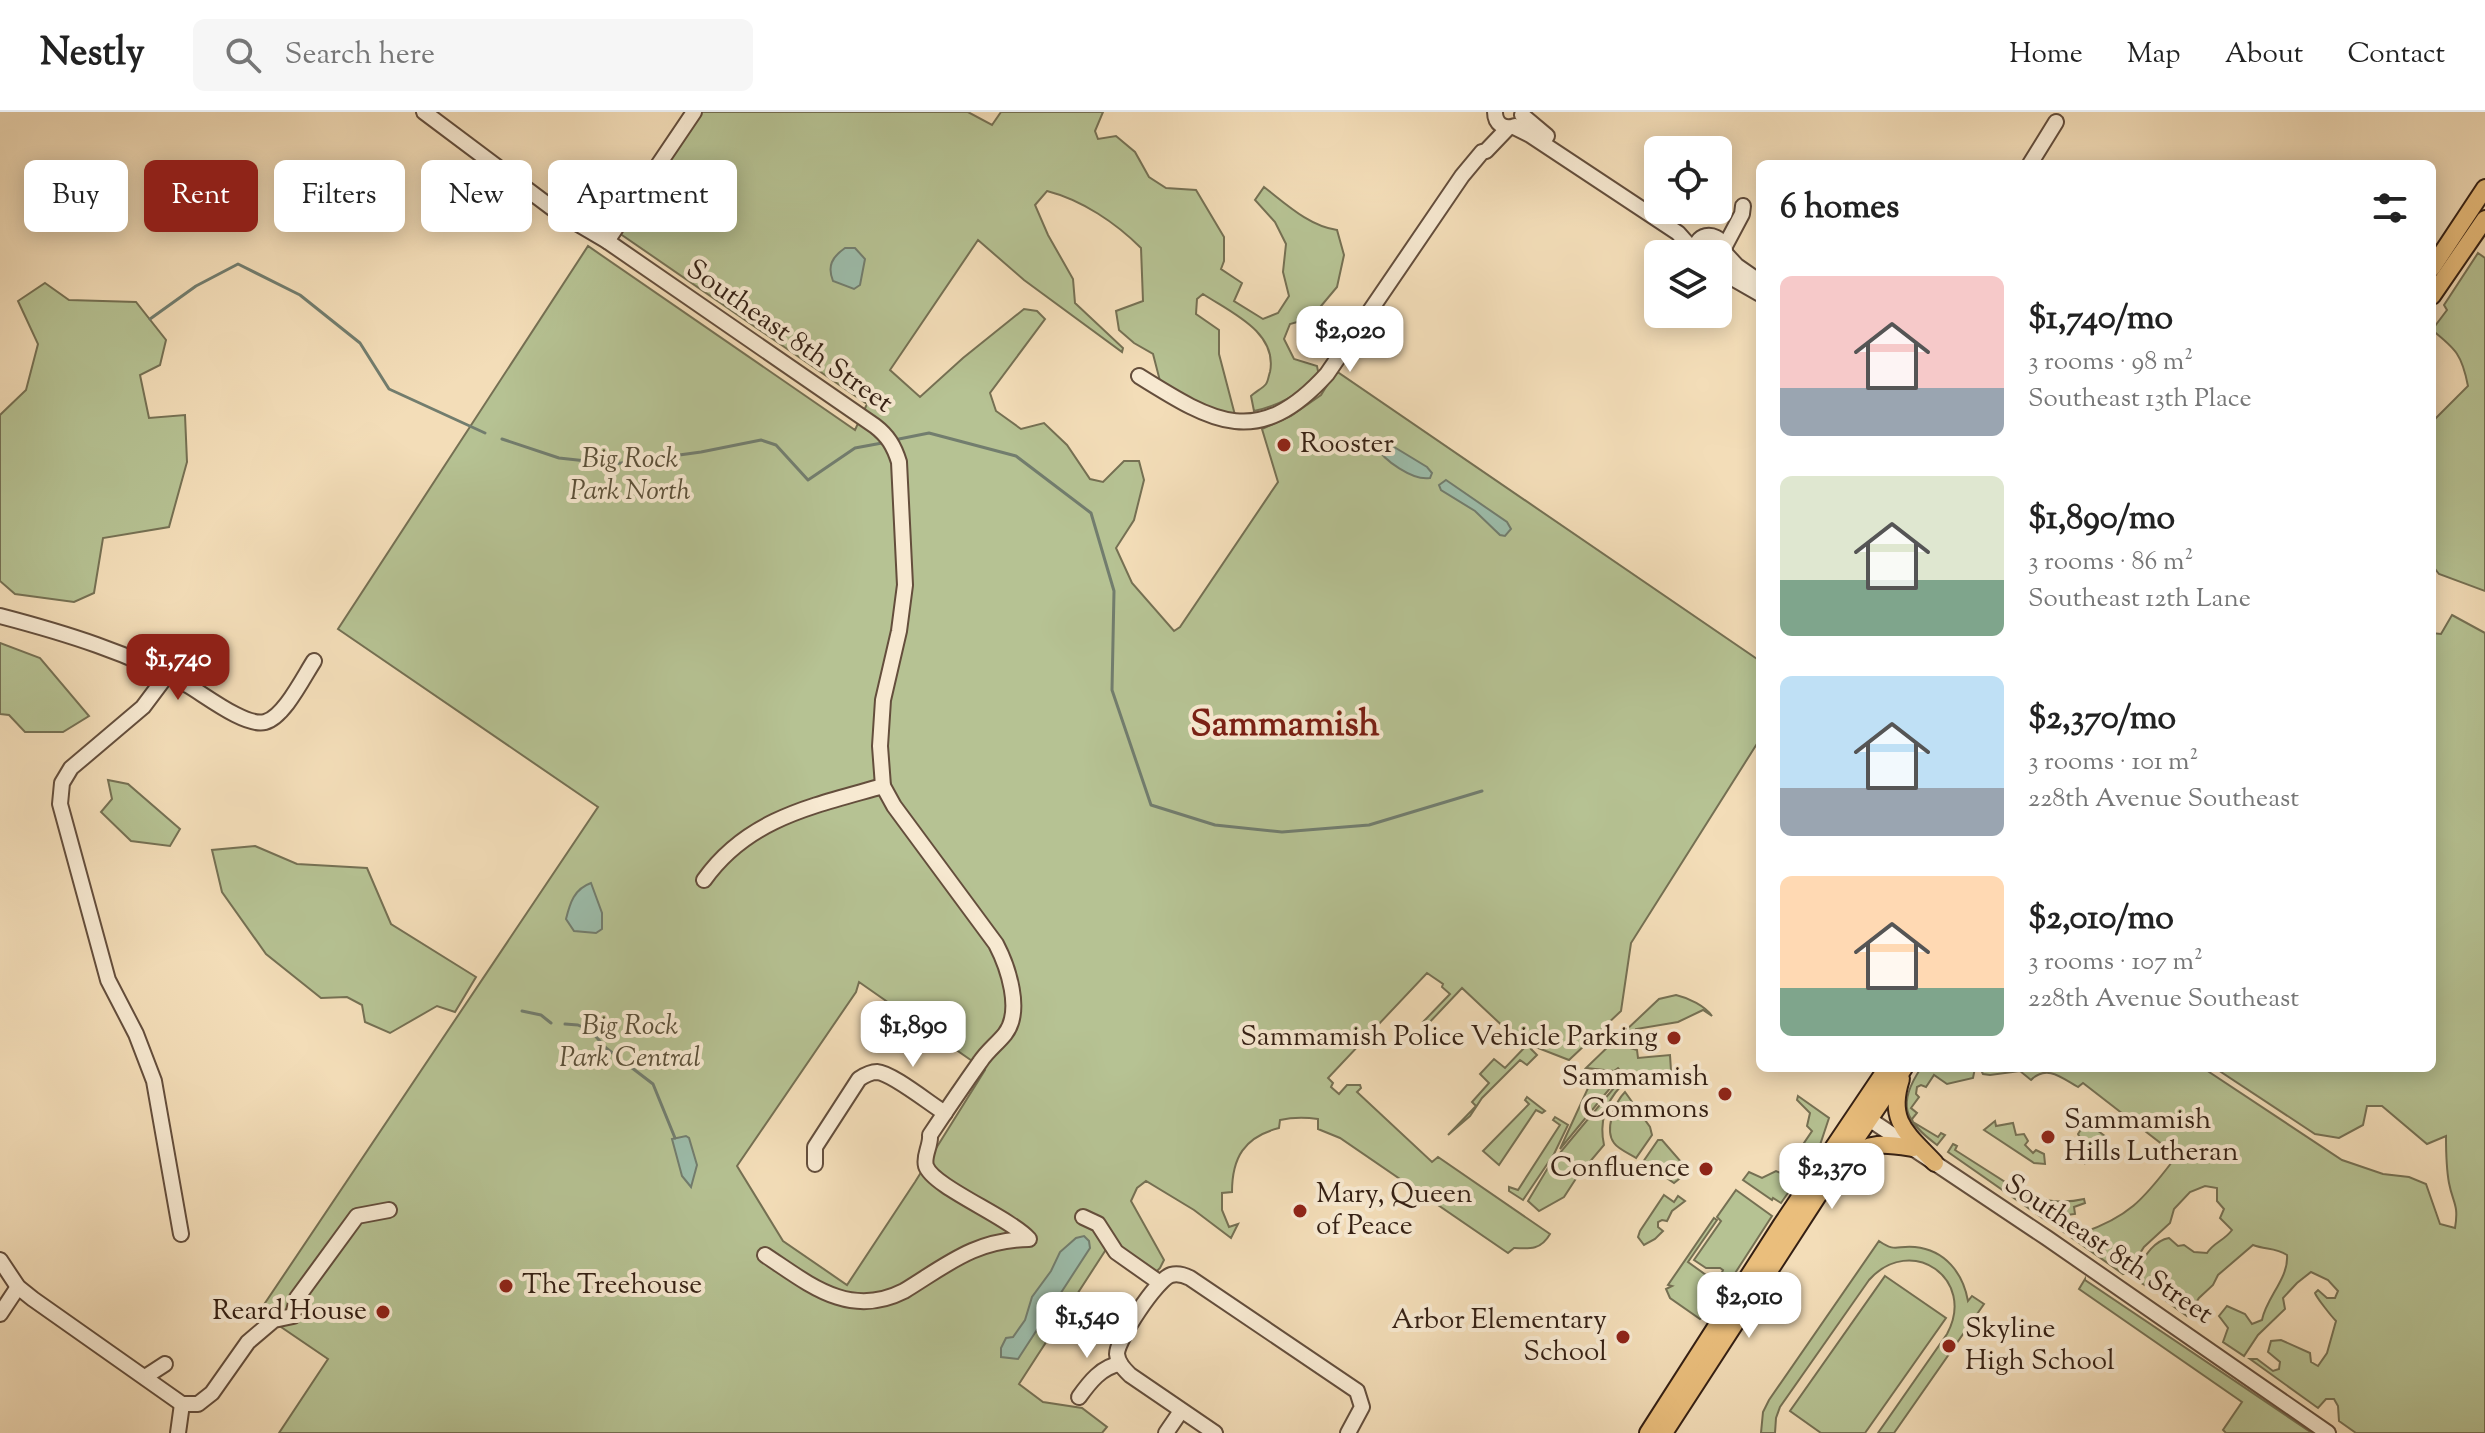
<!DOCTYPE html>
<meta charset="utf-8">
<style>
:root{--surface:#fff;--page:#f6f6f6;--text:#222;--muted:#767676;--line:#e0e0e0;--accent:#8f2418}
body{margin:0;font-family:"Sorts Mill Goudy",serif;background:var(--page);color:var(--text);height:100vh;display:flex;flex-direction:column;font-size:30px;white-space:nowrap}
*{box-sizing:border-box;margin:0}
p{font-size:26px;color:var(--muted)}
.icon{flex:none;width:44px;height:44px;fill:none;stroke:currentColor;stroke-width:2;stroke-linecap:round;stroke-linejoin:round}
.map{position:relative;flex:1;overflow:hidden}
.drawer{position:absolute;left:1756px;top:48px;width:680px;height:912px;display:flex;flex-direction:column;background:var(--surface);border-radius:12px;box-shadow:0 4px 20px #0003}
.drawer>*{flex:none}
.guide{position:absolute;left:24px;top:48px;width:760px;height:72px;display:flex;gap:16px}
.buttons{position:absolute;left:1644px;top:24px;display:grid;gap:16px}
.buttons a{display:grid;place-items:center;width:88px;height:88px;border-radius:12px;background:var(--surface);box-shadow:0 4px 20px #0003;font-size:40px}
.price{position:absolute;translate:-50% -68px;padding:0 18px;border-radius:16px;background:#fff;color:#222;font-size:26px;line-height:52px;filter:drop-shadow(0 2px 4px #0008)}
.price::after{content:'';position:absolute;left:50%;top:48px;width:24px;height:18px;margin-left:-12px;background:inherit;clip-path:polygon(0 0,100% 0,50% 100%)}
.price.selected{background:var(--accent);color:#fff}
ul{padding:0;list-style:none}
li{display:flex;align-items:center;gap:24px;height:200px;padding:0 24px}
li span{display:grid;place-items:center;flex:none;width:224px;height:160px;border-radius:12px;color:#555}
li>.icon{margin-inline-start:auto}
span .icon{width:96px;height:96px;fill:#fffc;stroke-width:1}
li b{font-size:34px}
h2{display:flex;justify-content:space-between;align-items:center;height:96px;padding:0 24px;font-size:34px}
.chip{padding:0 28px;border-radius:12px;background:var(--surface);box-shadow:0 4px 20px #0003;font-size:28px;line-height:72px}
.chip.selected{background:var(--accent);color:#fff}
header{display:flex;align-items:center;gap:48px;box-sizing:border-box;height:112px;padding:0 40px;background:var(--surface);border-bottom:2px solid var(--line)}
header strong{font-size:38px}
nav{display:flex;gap:44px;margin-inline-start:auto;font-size:28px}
.search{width:560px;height:72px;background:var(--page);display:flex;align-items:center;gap:20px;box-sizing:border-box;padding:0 28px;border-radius:12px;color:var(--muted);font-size:30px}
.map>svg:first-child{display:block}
.green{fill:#b6c293;stroke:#757053;stroke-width:2;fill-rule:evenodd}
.water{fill:#9cbcaa;stroke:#727d6e;stroke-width:2}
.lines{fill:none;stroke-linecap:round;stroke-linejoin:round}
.stream{stroke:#727d6e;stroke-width:3}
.minor-casing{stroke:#644e3c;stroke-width:18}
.major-casing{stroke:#341f13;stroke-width:20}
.minor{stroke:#f7e9d1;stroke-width:14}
.major{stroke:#eabe7c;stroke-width:16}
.poi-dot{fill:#8f2418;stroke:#f7e9d1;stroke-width:3}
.labels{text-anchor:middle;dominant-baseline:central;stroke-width:8;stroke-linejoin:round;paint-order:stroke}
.street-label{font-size:28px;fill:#341f13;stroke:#f7e9d1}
.poi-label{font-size:28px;fill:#341f13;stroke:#f7e9d1;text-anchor:start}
.park-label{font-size:28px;font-style:italic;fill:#5b5039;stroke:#f7e9d1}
.district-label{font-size:36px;font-weight:bold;fill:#7a1f14;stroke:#f7e9d1}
</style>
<header>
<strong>Nestly</strong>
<div class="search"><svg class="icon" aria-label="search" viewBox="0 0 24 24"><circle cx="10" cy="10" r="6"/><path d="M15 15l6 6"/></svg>Search here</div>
<nav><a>Home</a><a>Map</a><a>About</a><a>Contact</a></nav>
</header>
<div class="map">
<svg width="2485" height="1321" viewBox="0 0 2485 1321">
<rect width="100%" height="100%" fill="#f3ddb8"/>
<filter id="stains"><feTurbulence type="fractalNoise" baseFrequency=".0025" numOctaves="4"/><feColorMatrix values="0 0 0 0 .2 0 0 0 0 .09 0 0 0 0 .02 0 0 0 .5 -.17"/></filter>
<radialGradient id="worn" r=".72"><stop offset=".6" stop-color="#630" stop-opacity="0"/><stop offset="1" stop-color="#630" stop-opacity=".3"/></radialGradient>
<g class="green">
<path d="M699 0H968L992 13 1001 0H1103L1095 19 1098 27 1116 24 1135 40 1149 65 1166 76 1196 78 1224 125V149L1221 157 1242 171 1234 189 1263 207 1278 201 1289 184 1283 160 1286 132 1275 110 1255 88 1264 75C1286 92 1309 114 1337 118L1344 143 1337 175 1311 206 1290 212 1284 227 1294 247 1317 254 1319 264C1298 282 1281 293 1254 299L1251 284C1255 280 1263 276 1266 272 1268 270 1269 262 1270 260 1278 220 1230 200 1203 182L1197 187 1196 202 1219 218V242L1235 303C1207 299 1183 285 1160 269L1153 242 1134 231 1119 218 1116 199 1143 189 1141 136C1116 111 1082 88 1047 79L1035 93 1048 123 1073 167 1075 191 1123 236 1122 240 1024 168 978 128 890 258 920 285 963 246 1024 197 1037 199 1045 207 990 281 996 299 1021 317 1044 311 1067 333 1090 367 1103 370 1124 349H1139L1144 368 1134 408 1116 436 1132 471 1174 519 1180 515 1278 370 1262 317 1291 304 1321 283 1336 259 1760 549V627L1631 831 1621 899 1569 948 1533 934 1531 937 1537 943 1527 953 1520 948 1482 986 1470 1004 1448 1023 1476 994 1472 990 1489 971 1480 962 1494 947 1505 956 1525 935 1462 876 1427 913 1423 910 1450 882 1442 875 1443 872 1427 861 1328 966 1333 971 1331 975 1339 982 1347 973H1360L1361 976 1357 980 1432 1050 1438 1045 1550 1122C1541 1138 1530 1137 1514 1136L1508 1141 1340 1026 1318 1017V1007C1305 1005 1293 1005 1280 1008L1279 1016C1244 1025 1232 1046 1232 1080L1222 1081V1098L1229 1115 1238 1112 1231 1126 1194 1098 1146 1069 1137 1076 1131 1089 1164 1148 1160 1156 1154 1162 1119 1138 1106 1113 1105 1139 1019 1272 1043 1290 1082 1296 1107 1315 1102 1321H279L328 1247 259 1200 598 695 338 517 588 134 855 318 867 292 619 121ZM859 870 985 958 915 1070 847 1173 783 1129 737 1054 856 880Z"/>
<path d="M2478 141 2485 146V479L2439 462 2432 453V310L2468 274C2462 243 2456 237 2432 218L2447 198 2444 193Z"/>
<path d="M45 171 69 188 136 190 166 228 160 253 140 263 149 306 185 303 187 350 169 415 103 426 94 481 74 490 15 482 0 469V303L26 278 38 232 18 189Z"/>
<path d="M2452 503 2485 521V1321H2356L2339 1309 2338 1294 2334 1287H2326L2318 1296 2250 1247H2257L2273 1259 2279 1257 2280 1250 2268 1240 2271 1229 2281 1228 2310 1241 2311 1250 2318 1254 2327 1241 2336 1209C2332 1205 2316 1185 2315 1181L2318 1178 2327 1186H2335L2338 1179 2328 1168 2311 1160 2297 1171 2283 1186 2285 1197 2258 1223 2244 1244 2223 1230 2228 1216 2219 1204 2227 1194 2245 1202 2252 1212 2262 1208C2266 1186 2289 1166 2287 1143 2275 1135 2266 1138 2253 1133L2218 1163 2213 1173 2199 1186 2187 1204 2166 1189 2167 1163 2164 1158 2158 1160 2156 1167 2148 1175 2138 1169 2134 1162C2143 1148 2152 1129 2169 1126L2178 1134 2184 1133 2194 1140 2207 1141C2214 1130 2224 1129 2232 1118L2220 1106 2224 1097 2217 1089V1076L2205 1074 2190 1080 2174 1097 2170 1111 2144 1135 2128 1160 2123 1162 2061 1118 2077 1113 2082 1121C2128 1105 2143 1088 2172 1050L2168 1046 2172 1040 2083 971 2078 975C2062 966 2047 952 2031 968L2020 959 1990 963 1983 962 1980 956H2203L2342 1048 2383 1062 2409 1065 2426 1072 2440 1112 2455 1116C2459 1092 2453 1092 2449 1071 2446 1055 2446 1040 2446 1024L2427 1032 2382 994H2367L2363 1013 2339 1026 2315 1022 2215 956H2432V521L2441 522Z"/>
<path d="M0 531 40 546 89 604 63 620H25L9 603 0 602Z"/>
<path d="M108 668 128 672 180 717 170 734 131 729 101 700 112 687Z"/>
<path d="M255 734 297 752 367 756 391 812 476 865 455 900 437 894 390 921 365 910 362 893 347 885 321 886 266 842 222 780 212 738Z"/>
<path d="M1676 883C1689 886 1705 894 1712 904L1703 898 1678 910 1636 917V930L1632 929 1623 921 1659 887Z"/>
<path d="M1616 927 1627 935 1637 938 1638 946 1670 943 1671 959 1645 960 1628 968 1618 956 1614 959 1586 956Z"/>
<path d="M1921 956H1975L1973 966 1947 972 1934 963 1926 975 1921 973 1917 975 1916 982 1919 985 1911 996 1917 1001 1912 1007 1913 1010 1938 1025 1941 1021 1945 1023 1937 1033C1905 1009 1896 993 1921 956Z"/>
<path d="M1594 963 1615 965 1616 969 1560 1037Z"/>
<path d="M1618 971 1621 974C1605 991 1599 1010 1604 1033L1577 1065 1564 1085 1539 1099 1528 1089 1549 1054Z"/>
<path d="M1625 980 1650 1015 1652 1023 1636 1046C1630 1042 1618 1037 1614 1031 1604 1018 1615 990 1625 980Z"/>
<path d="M1798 984 1829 1006 1819 1036 1781 1091 1773 1086 1772 1088 1743 1068 1749 1060 1762 1066 1776 1059 1783 1062 1812 1019 1807 1014 1810 1001 1797 988Z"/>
<path d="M1527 985 1545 999 1542 1001 1536 998 1499 1053 1483 1039 1529 992 1525 988Z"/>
<path d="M1555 1005 1568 1013 1554 1042 1523 1088 1509 1079V1075L1518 1078 1558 1016 1560 1013 1553 1008Z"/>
<path d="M1995 1009 1996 1014 2013 1011 2016 1023 2024 1022 2028 1029 2025 1033 2033 1041 2036 1038 2044 1042 2045 1052 2034 1051 1984 1018Z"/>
<path d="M2086 1010 2109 1027 2085 1051 2078 1037 2083 1031 2078 1022Z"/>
<path d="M1658 1028H1662L1689 1059 1674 1071 1643 1050Z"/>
<path d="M1953 1032 1957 1034 1955 1038 2021 1080C2041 1089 2063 1092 2084 1087L2085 1091 2074 1095 2075 1102 2059 1104 2047 1109 1948 1040Z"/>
<path d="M1736 1078 1772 1104 1719 1186 1716 1174 1723 1158 1720 1156H1706L1694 1148 1721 1109 1717 1105Z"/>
<path d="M1664 1083 1674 1090 1678 1084 1685 1089 1672 1099 1667 1109 1662 1108 1658 1110V1115L1663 1119 1655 1127 1644 1133 1638 1125 1640 1119Z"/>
<path d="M1714 1106 1717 1108 1688 1150 1706 1163 1704 1166 1713 1173 1715 1191 1708 1201 1700 1207 1670 1186 1666 1177 1672 1174 1668 1173Z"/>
<path d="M1879 1129C1896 1141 1897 1133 1915 1135 1945 1138 1963 1161 1968 1189L1972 1184 1984 1192 1894 1321H1878L1947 1222C1977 1167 1911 1121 1869 1168L1780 1295 1776 1306 1775 1321H1761L1763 1300 1769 1288Z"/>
<path d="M1885 1164 1946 1206 1865 1321H1821L1790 1299Z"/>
<path d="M2085 1167V1168L2312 1321H2226L2223 1318 2242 1290 2079 1177Z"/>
</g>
<g class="water">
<path d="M845 136H855L865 147 860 173 854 177 833 169C827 154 832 145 845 136Z"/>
<path d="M1381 327 1427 355 1432 361 1430 366C1413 369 1383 348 1376 334Z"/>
<path d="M1446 368 1507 410 1511 417 1505 424 1500 423 1475 399 1441 378 1439 373Z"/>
<path d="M591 771 602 801V817L596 821 574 819 566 807C570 791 574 777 591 771Z"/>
<path d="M686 1024 689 1026 697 1053 691 1075 682 1064 672 1027Z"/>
<path d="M1084 1124 1089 1129 1090 1136 1018 1247 1001 1245V1236L1006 1226 1013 1225 1025 1208 1032 1185 1051 1159 1060 1140 1076 1126Z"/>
</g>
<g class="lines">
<g class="stream">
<path d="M150 207 196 174 238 152 300 183 360 231 389 277 485 321"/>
<path d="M502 327 559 346 614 352 701 340 761 328 776 333 808 368 855 336 882 331"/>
<path d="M899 327 929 321 1016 344 1091 401 1114 479 1112 578 1151 693 1215 713 1282 720 1369 713 1482 679"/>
<path d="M522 899 541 903 551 911"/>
<path d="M565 912 578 913 591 919 606 936 653 972 675 1026"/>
</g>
<g class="minor-casing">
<g id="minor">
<path d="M424 0 556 99 607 129 875 314C888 324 894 334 899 350L905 473 899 519 883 588 880 634 883 674 894 694 996 832C1008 855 1023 899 1005 922 997 932 988 938 980 950 963 974 946 999 930 1023 931 1034 923 1044 926 1054 933 1075 1009 1105 1029 1127 975 1128 948 1152 904 1179 849 1207 809 1172 765 1143"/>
<path d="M1495 0C1495 12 1504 18 1515 14"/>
<path d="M1522 3 1547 24"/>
<path d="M1514 15 1530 23 1678 121 1694 139"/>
<path d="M2030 52 2056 10"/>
<path d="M607 129 694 0"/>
<path d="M1725 134 1742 102 1743 94"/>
<path d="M1725 141 1737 154 1760 170"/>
<path d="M1695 142C1694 121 1715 118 1725 134L1724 146 1718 152"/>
<path d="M1718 158 1760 182"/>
<path d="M1139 264C1214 311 1258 338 1327 262L1462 64 1482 40 1486 39 1508 16"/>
<path d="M0 504C65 521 130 541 189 574 206 584 246 615 265 610 284 605 303 566 314 549"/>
<path d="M167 563 143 595 71 656 62 671 60 692 108 868 136 922 154 969 181 1122"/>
<path d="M704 768C748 706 813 694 883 674"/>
<path d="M1863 1003 2047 1126 2328 1321"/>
<path d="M815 1052V1035L859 967C865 963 870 960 877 960 892 961 930 992 945 1001"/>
<path d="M1083 1105 1098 1112 1116 1140 1160 1171"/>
<path d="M0 1148 18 1175 33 1187 182 1292"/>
<path d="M0 1202 18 1175"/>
<path d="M145 1265 165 1252"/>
<path d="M1079 1285C1089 1271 1102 1254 1120 1252"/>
<path d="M178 1321 182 1292H198L212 1281 248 1230 274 1208 293 1204 297 1186 357 1104 389 1098"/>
<path d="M1166 1321 1181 1299"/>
<path d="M1215 1321 1130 1263C1124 1257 1118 1251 1117 1242 1117 1228 1157 1167 1171 1163 1178 1161 1184 1163 1190 1166L1357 1279 1362 1295 1348 1321"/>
</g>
</g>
<g class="major-casing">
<g id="major">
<path d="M2432 156 2485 76"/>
<path d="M2432 184 2485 107"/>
<path d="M1901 967C1887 1010 1908 1022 1935 1051"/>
<path d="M1848 1047C1868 1028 1888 1032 1913 1036"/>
<path d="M1648 1321 1782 1112 1887 956"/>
<path d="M1664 1321 1830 1065 1904 956"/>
</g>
</g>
<use href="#minor" class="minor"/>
<use href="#major" class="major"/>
</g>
<g class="poi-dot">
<circle cx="1284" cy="333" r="8"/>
<circle cx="1674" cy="926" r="8"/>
<circle cx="1725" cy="982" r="8"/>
<circle cx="2048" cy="1025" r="8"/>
<circle cx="1706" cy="1057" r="8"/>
<circle cx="1300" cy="1099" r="8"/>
<circle cx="506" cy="1174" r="8"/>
<circle cx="383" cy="1200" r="8"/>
<circle cx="1623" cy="1225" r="8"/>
<circle cx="1949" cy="1234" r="8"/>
</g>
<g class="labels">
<g class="street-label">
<text transform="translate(789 225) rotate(35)">Southeast 8th Street</text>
<text transform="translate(2108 1138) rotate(34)">Southeast 8th Street</text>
</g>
<g class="poi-label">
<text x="1300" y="333">Rooster</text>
<text x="1658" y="926" text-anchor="end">Sammamish Police Vehicle Parking</text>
<text x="1709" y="966" text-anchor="end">Sammamish<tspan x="1709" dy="32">Commons</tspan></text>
<text x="2064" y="1009">Sammamish<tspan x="2064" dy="32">Hills Lutheran</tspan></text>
<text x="1690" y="1057" text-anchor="end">Confluence</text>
<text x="1316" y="1083">Mary, Queen<tspan x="1316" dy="32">of Peace</tspan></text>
<text x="522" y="1174">The Treehouse</text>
<text x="367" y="1200" text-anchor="end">Reard House</text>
<text x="1607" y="1209" text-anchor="end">Arbor Elementary<tspan x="1607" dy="32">School</tspan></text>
<text x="1965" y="1218">Skyline<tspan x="1965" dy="32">High School</tspan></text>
</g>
<g class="park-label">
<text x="630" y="348">Big Rock<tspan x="630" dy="32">Park North</tspan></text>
<text x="630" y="915">Big Rock<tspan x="630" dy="32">Park Central</tspan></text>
</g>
<g class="district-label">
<text x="1285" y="614">Sammamish</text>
</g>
</g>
<rect width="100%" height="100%" filter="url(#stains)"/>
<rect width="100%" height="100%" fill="url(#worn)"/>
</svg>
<div class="buttons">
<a><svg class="icon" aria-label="locate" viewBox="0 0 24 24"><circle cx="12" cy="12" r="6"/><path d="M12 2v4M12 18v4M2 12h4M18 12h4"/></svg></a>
<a><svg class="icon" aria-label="layers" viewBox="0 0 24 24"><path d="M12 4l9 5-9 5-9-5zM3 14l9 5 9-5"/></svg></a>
</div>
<b class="price" style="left:1350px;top:262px">$2,020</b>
<b class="price selected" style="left:178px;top:590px">$1,740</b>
<b class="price" style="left:913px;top:957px">$1,890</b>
<b class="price" style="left:1832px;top:1099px">$2,370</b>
<b class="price" style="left:1749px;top:1228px">$2,010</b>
<b class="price" style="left:1087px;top:1248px">$1,540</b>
<div class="guide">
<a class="chip">Buy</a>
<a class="chip selected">Rent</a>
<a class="chip">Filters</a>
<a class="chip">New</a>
<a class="chip">Apartment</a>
</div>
<section class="drawer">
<h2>6 homes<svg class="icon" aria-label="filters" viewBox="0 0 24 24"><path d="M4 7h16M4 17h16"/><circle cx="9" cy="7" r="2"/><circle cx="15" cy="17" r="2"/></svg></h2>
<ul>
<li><span style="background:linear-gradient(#f6c9c9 70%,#9aa5b1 0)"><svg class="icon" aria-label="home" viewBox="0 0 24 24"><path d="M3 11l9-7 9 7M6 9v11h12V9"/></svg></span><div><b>$1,740/mo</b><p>3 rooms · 98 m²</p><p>Southeast 13th Place</p></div></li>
<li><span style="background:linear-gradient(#dfe7d0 65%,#7fa58c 0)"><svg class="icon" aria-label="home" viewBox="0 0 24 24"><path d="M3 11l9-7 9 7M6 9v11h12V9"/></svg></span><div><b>$1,890/mo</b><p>3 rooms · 86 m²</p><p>Southeast 12th Lane</p></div></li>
<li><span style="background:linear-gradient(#bfe0f5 70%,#9aa5b1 0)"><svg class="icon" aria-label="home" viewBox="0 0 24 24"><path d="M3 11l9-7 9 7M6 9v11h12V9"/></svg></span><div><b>$2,370/mo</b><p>3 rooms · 101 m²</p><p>228th Avenue Southeast</p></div></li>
<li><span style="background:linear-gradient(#ffd9b3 70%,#7fa58c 0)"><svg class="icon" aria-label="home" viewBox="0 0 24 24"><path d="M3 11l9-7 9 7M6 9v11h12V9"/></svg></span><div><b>$2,010/mo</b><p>3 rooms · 107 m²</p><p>228th Avenue Southeast</p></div></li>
</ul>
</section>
</div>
